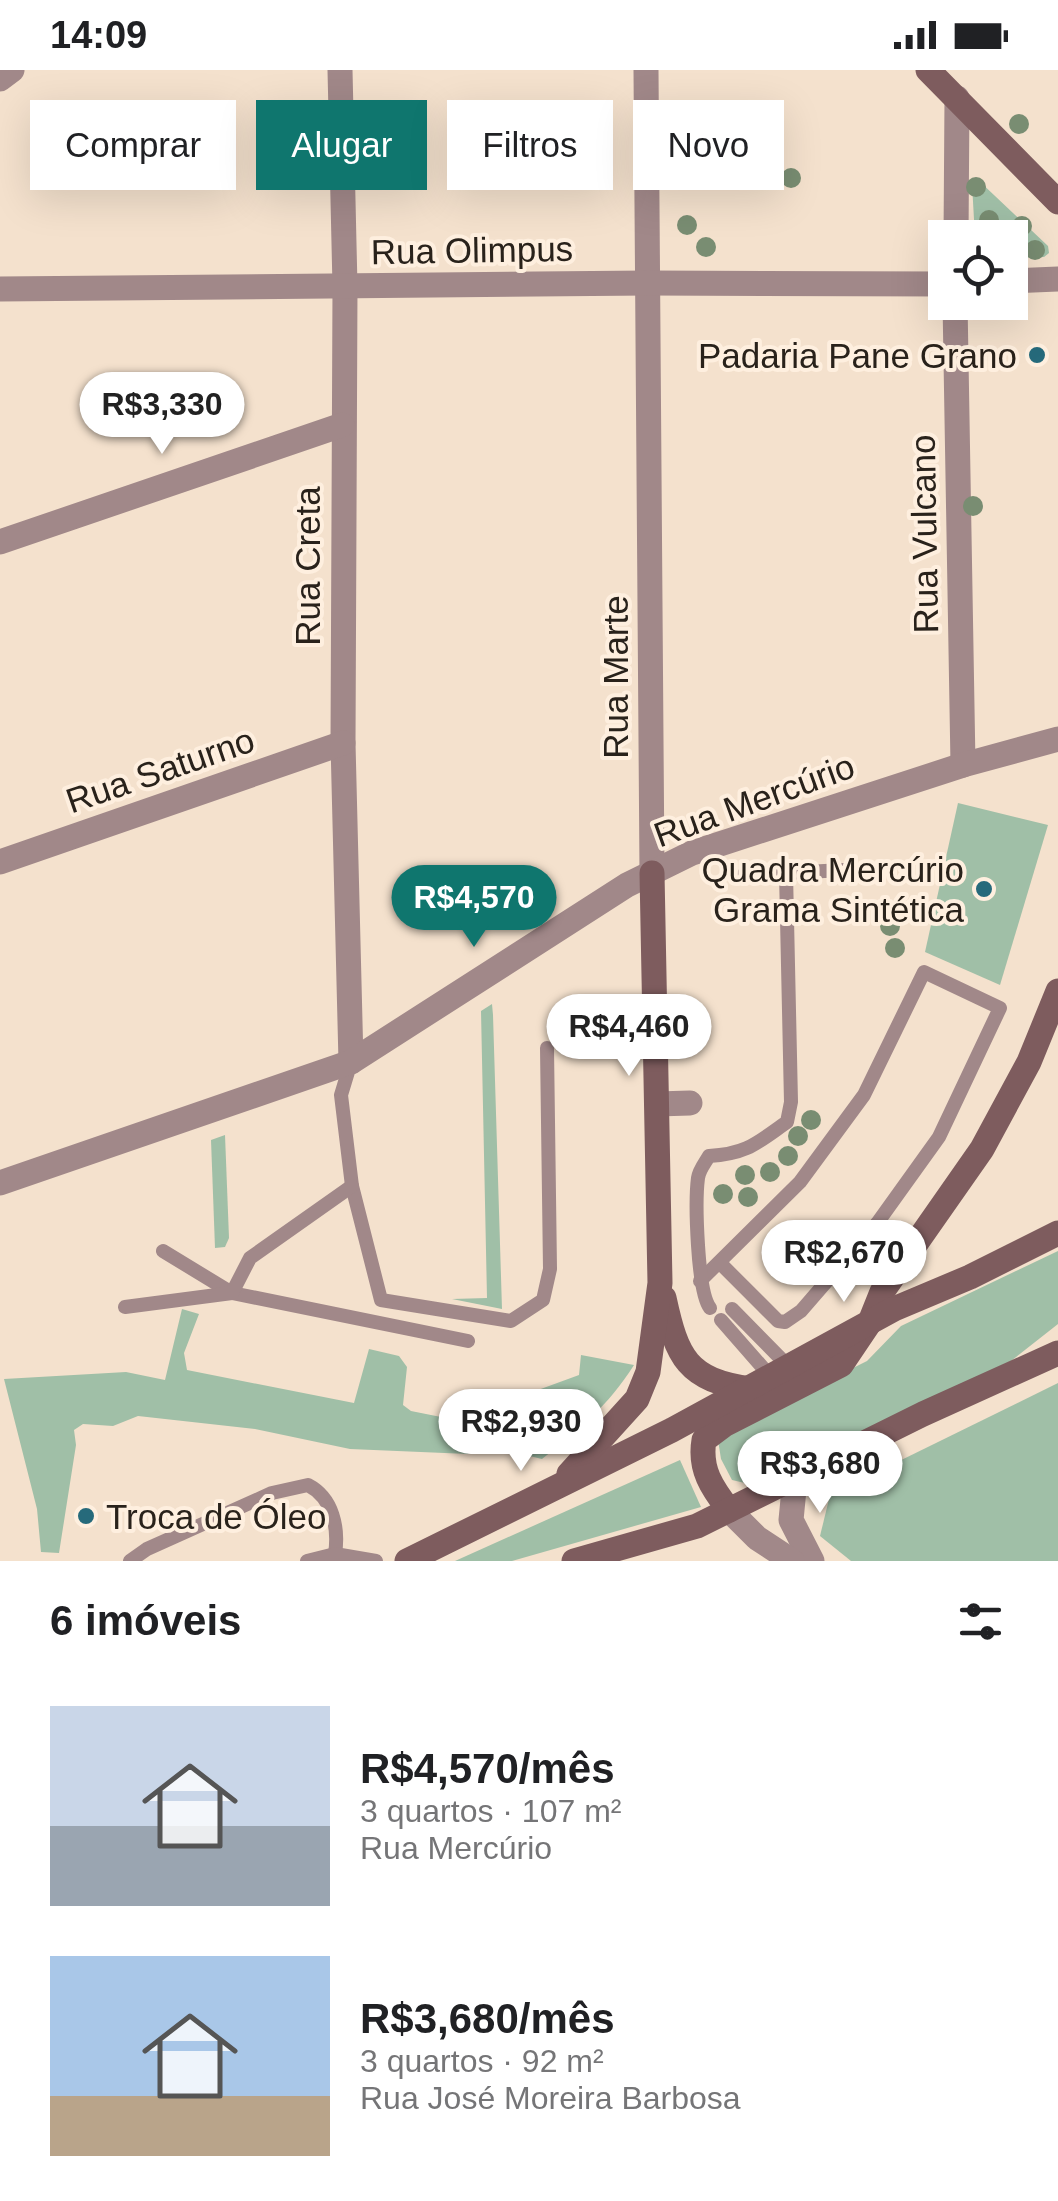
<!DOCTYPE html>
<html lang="pt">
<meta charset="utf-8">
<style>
:root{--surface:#fff;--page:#f2f2f2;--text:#202124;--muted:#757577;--accent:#0f766e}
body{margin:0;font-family:Helvetica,sans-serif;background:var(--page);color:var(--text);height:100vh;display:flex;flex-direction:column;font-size:38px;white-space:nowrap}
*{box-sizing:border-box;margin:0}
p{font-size:32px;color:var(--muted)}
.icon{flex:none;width:55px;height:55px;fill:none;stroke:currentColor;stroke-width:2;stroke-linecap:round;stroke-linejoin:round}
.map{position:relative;height:1491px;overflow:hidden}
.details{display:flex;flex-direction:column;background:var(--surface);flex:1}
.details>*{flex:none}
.hud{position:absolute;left:30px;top:30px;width:1000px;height:90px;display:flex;gap:20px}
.buttons{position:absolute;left:928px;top:150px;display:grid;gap:20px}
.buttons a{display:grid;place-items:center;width:100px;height:100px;border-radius:0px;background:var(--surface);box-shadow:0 10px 40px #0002;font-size:50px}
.price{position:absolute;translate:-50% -85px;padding:0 22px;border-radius:35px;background:#fff;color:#222;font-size:32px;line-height:65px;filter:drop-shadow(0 2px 5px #0008)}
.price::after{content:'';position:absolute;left:50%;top:60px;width:30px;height:22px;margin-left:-15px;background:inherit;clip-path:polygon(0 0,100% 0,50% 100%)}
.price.active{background:var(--accent);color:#fff}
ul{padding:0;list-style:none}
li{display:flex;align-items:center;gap:30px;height:250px;padding:0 50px}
li span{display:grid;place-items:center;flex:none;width:280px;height:200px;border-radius:0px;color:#555}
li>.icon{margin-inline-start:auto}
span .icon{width:120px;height:120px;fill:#fffc;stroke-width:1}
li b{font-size:42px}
h2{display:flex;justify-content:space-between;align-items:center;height:120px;padding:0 50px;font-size:42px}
.pill{padding:0 35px;border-radius:0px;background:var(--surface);box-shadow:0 10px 40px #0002;font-size:35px;line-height:90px}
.pill.active{background:var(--accent);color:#fff}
.status{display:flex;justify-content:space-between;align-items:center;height:70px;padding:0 50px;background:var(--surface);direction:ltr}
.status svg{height:28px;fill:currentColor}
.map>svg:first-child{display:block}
.green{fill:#a0bfa7}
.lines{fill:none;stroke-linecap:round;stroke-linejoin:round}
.lane{stroke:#a18889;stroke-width:14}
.street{stroke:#a18889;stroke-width:25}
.secondary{stroke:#7e5c5e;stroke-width:25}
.tree{fill:#798d72}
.poi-dot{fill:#266a7b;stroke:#feefdf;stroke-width:4}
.labels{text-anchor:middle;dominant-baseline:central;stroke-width:8;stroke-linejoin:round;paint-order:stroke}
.street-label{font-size:35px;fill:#29221b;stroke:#feefdf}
.poi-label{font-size:35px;fill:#29221b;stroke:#feefdf;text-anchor:end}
</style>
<div class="status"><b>14:09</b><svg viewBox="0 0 49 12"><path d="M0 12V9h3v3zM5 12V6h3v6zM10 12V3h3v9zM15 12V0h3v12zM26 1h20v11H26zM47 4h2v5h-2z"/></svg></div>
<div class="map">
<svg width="1058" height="1491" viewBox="0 0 1058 1491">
<rect width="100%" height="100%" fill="#f4e1cd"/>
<g class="green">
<path d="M976 108 1048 176 1049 183 1044 187 1010 188V168L975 167 972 114Z"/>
<path d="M958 733 1048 755 1000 915 925 882Z"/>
<path d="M492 934 493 945 502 1239 452 1229 487 1228 481 941Z"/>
<path d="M225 1065 229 1168 225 1177 215 1178 211 1070Z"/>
<path d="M1058 1181V1254L1011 1291 749 1414 732 1410 721 1389 718 1370 743 1353 867 1291 901 1256Z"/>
<path d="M182 1239 199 1244 184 1283 187 1300 354 1333 369 1279 399 1286 407 1297 403 1335 411 1341 456 1350 579 1305 581 1285 634 1295C608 1336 580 1359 542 1389L477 1373 468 1384 350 1379 255 1359 138 1346 113 1356 83 1354 74 1360 76 1375 59 1483 41 1482 37 1439 4 1309 126 1302 165 1310Z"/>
<path d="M1058 1313V1491H851L820 1466 830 1425Z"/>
<path d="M680 1390 701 1437 512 1491H455Z"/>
</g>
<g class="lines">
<g class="lane">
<path d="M744 804 786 803"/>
<path d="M351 992 341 1025 352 1116 381 1230 511 1251 543 1230 550 1199 547 978"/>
<path d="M163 1181 232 1223 468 1271"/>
<path d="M700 1211 800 1112 864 1025 924 902 1000 938 939 1067 878 1152 801 1241 785 1252 778 1251 721 1194"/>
<path d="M125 1237 232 1223 250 1188 352 1116"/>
<path d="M710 1238C697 1221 695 1131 698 1108 699 1100 705 1093 709 1086 747 1084 757 1073 787 1052L791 1032 786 803 863 799"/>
<path d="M732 1239 789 1297"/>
<path d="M721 1250 771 1307"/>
<path d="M130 1491 147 1479 272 1423 308 1415C333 1428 339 1458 335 1484"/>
<path d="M307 1491 335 1484 376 1491"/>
</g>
<g class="street">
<path d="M340 0 345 217 343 673 351 992"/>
<path d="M646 0 652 803"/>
<path d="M0 9 12 0"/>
<path d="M956 168 957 28"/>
<path d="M1010 211 1058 209"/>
<path d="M0 219 648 213 945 214"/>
<path d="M955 232 963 695"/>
<path d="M0 472 342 355"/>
<path d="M0 792 343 673"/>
<path d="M657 1034 690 1033"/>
<path d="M0 1113 351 992 627 815 692 783 963 695 1058 669"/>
<path d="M795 1409 791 1450 812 1491"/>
<path d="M729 1440 757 1468 792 1491"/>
</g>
<g class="secondary">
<path d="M928 0 1058 132"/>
<path d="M664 1228C677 1288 687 1310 751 1319"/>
<path d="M569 1404 637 1329 648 1302 660 1213 652 803"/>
<path d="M729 1440C712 1418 699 1399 704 1370L724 1355 841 1295 870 1252 882 1222 982 1079 1029 992 1058 921"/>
<path d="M407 1491 672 1360 894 1239 970 1207 1058 1163"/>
<path d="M574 1491 697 1456 923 1344 1058 1283"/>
</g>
</g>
<g class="tree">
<circle cx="1019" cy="54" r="10"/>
<circle cx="791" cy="108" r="10"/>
<circle cx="976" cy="117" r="10"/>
<circle cx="989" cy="150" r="10"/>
<circle cx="687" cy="155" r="10"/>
<circle cx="1022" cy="156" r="10"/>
<circle cx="706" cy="177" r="10"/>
<circle cx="1035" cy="180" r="10"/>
<circle cx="973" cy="436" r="10"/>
<circle cx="890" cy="856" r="10"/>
<circle cx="895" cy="878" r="10"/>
<circle cx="811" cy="1050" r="10"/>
<circle cx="798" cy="1066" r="10"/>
<circle cx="788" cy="1086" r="10"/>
<circle cx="770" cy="1102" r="10"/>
<circle cx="745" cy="1105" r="10"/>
<circle cx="723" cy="1124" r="10"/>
<circle cx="748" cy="1127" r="10"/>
</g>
<g class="poi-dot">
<circle cx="1037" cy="285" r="10"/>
<circle cx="984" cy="819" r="10"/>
<circle cx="86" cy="1446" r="10"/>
</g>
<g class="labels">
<g class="street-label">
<text transform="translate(472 180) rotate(-1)">Rua Olimpus</text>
<text transform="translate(924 464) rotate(-91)">Rua Vulcano</text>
<text transform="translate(307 496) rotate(-90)">Rua Creta</text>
<text transform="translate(615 607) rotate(-90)">Rua Marte</text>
<text transform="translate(160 700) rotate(-19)">Rua Saturno</text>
<text transform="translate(754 730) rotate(-20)">Rua Mercúrio</text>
</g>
<g class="poi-label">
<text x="1017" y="285">Padaria Pane Grano</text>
<text x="964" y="799">Quadra Mercúrio<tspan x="964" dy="40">Grama Sintética</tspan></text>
<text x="106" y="1446" text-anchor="start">Troca de Óleo</text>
</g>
</g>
</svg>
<div class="buttons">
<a><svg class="icon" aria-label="locate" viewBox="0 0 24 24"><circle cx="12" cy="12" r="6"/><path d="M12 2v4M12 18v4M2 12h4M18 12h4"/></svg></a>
</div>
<b class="price" style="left:162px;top:387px">R$3,330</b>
<b class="price active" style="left:474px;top:880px">R$4,570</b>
<b class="price" style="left:629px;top:1009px">R$4,460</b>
<b class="price" style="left:844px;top:1235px">R$2,670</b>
<b class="price" style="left:521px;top:1404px">R$2,930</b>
<b class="price" style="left:820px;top:1446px">R$3,680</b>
<div class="hud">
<a class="pill">Comprar</a>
<a class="pill active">Alugar</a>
<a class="pill">Filtros</a>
<a class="pill">Novo</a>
</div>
</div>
<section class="details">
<h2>6 imóveis<svg class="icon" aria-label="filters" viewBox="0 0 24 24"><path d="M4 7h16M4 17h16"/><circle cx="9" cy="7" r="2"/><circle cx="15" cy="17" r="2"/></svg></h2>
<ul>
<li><span style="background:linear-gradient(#c9d6e8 60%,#9aa5b1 0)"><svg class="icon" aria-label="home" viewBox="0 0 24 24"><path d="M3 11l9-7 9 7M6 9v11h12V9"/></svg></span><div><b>R$4,570/mês</b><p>3 quartos · 107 m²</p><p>Rua Mercúrio</p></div></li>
<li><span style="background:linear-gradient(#a9c7e8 70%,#b9a48a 0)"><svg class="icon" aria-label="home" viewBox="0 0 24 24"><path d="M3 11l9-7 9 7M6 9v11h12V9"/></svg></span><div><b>R$3,680/mês</b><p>3 quartos · 92 m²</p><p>Rua José Moreira Barbosa</p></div></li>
</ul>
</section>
